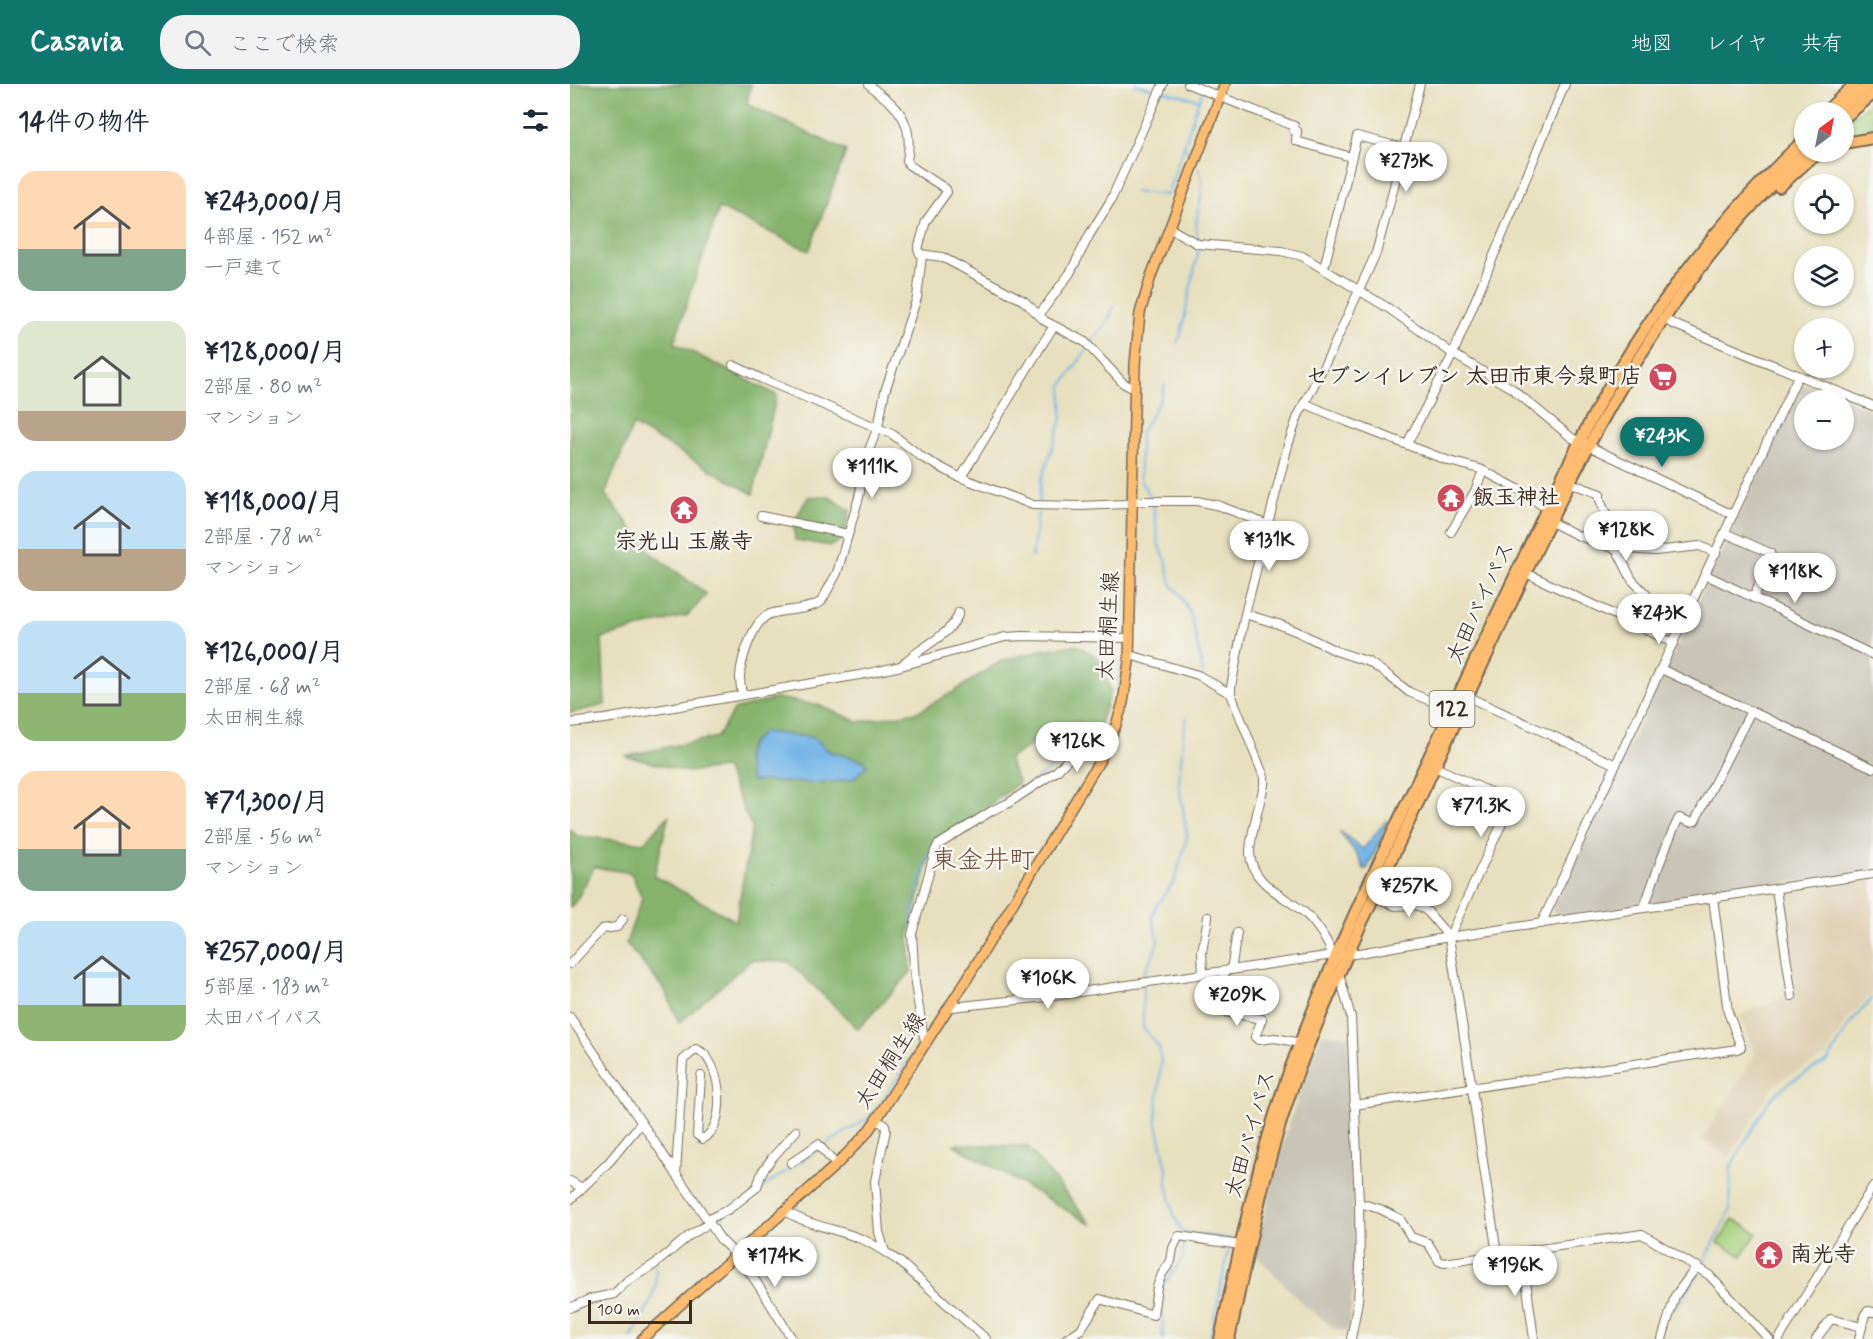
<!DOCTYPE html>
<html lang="ja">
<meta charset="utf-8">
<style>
:root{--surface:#fff;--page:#f2f2f3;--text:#1f2937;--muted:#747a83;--accent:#0f766e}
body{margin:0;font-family:Mynerve,"Klee One",sans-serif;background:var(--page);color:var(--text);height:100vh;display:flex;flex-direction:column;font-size:22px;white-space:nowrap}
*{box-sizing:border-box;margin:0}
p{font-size:20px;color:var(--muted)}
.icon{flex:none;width:33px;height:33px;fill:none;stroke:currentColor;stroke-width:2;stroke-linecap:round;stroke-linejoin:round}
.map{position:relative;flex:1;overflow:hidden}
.drawer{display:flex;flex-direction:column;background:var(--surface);width:570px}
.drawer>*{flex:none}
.needle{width:39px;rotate:32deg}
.controls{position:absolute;left:1224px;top:18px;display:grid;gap:12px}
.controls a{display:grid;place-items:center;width:60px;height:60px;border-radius:50%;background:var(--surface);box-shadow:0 2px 4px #0004;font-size:30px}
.scale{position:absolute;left:18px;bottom:15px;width:104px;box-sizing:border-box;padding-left:6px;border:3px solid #3b2a1e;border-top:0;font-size:16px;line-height:21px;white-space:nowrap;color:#3b2a1e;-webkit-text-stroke:4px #f6f6f2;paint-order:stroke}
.price{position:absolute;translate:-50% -51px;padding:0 14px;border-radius:21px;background:#fff;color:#222;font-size:20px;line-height:39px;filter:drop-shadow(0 2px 3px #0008)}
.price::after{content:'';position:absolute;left:50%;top:36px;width:18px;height:14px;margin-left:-9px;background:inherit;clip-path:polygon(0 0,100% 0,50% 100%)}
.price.current{background:var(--accent);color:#fff}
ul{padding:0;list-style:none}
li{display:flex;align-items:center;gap:18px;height:150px;padding:0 18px}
li span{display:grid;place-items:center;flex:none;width:168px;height:120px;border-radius:18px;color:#555}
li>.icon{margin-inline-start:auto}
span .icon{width:72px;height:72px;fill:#fffc;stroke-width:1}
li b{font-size:26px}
h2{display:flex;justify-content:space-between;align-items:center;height:72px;padding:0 18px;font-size:26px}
header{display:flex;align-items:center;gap:36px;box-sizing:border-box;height:84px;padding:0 30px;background:var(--accent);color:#fff}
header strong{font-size:28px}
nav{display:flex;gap:33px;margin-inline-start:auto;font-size:21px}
.search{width:420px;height:54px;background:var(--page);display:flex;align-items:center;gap:15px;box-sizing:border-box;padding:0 21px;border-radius:24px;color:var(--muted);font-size:22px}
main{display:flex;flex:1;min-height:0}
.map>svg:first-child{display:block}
.built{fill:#ddcfb1}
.industrial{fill:#c8c4b8;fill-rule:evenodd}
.green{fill:#a7d17d;stroke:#717e4e;stroke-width:1.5}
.forest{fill:#85b36c;stroke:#606e45;stroke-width:1.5}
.water{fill:#71b3e6;stroke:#566e82;stroke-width:1.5}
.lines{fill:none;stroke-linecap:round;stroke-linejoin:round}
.stream{stroke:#71b3e6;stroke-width:2}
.minor-casing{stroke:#776a56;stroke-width:10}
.major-casing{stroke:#776a56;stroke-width:12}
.highway-casing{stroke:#776a56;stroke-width:14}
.minor{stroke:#fff;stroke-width:8}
.major{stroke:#febc70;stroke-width:9}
.highway{stroke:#febc70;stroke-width:10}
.labels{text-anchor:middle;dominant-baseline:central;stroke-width:5;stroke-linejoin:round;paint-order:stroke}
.shield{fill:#f6f6f2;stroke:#73675e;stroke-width:1.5}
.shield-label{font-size:21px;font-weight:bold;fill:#3b2a1e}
.poi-label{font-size:22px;font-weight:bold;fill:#3b2a1e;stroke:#f6f6f2;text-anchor:start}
.street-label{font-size:22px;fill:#3b2a1e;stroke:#f6f6f2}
.quarter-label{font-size:26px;fill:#744f38;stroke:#f6f6f2}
</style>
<header>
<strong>Casavia</strong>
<div class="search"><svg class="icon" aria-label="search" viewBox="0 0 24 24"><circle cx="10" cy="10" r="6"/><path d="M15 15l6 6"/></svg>ここで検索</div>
<nav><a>地図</a><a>レイヤ</a><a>共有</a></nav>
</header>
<main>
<section class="drawer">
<h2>14件の物件<svg class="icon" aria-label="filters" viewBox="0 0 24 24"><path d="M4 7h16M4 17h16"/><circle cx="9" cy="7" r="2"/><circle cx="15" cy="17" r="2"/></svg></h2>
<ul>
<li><span style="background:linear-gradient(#ffd9b3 65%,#7fa58c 0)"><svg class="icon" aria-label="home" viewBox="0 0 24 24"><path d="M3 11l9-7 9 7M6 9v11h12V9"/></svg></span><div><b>¥243,000/月</b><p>4部屋 · 152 m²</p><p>一戸建て</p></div></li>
<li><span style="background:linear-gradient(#dfe7d0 75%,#b9a48a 0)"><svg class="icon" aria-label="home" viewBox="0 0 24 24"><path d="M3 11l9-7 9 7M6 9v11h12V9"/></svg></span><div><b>¥128,000/月</b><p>2部屋 · 80 m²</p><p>マンション</p></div></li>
<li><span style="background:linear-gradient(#bfe0f5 65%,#b9a48a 0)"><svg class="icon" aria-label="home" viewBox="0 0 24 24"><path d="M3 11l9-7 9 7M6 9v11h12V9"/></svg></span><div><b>¥118,000/月</b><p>2部屋 · 78 m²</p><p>マンション</p></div></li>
<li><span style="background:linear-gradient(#bfe0f5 60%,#8fb573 0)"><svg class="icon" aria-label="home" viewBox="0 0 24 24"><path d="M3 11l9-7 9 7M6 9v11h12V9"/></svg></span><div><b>¥126,000/月</b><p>2部屋 · 68 m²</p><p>太田桐生線</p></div></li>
<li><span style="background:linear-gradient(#ffd9b3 65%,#7fa58c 0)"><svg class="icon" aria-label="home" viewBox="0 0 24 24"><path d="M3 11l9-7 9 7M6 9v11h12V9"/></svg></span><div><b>¥71,300/月</b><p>2部屋 · 56 m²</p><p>マンション</p></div></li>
<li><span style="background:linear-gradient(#bfe0f5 70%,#8fb573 0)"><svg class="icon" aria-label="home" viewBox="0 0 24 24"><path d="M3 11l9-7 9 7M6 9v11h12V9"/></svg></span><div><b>¥257,000/月</b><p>5部屋 · 183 m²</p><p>太田バイパス</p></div></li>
</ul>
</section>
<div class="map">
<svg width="1303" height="1255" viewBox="0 0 1303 1255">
<rect width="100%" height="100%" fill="#f6f6f2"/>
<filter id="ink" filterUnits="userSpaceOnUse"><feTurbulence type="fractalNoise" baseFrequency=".0167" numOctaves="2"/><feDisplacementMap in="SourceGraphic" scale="12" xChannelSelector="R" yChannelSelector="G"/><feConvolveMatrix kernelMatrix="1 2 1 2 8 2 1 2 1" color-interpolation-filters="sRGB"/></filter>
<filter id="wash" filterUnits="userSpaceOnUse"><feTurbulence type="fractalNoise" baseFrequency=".008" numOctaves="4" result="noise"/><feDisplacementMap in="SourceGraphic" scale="24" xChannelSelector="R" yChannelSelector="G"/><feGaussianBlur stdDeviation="1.35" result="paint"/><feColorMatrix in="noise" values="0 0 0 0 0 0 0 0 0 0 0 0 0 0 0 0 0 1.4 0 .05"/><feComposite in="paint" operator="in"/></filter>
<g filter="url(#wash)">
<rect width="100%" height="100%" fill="#e7e0be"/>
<path class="built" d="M1303 794V909L1276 937 1255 973 1212 995 1202 1003 1160 1073 1132 1056 1185 971 1171 932 1185 923H1191L1214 912 1213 907 1223 902 1210 809Z"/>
<g class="industrial">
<path d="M1232 301H1238L1303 327V786L988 834 982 825 1230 302ZM1234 316H1274V356H1234Z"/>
<path d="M751 950 778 952 781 1096 786 1183 778 1248 764 1244 732 1219 685 1170 707 1077 737 988Z"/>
</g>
<g class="green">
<path d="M1303 16V51L1274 55V40Z"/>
<path d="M1163 1135 1187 1149 1172 1172 1148 1159Z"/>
</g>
<g class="forest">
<path d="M0 0H181L177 20 276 67 239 167 149 124 104 259 207 311 183 410 63 341 35 410 82 470 137 510 118 531 32 554 35 621 0 629Z"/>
<path d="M257 412 280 426 274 454 261 462 225 456 223 439 238 413Z"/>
<path d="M506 561 528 573 541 606 527 648 504 636 438 675 449 699 362 763 339 850 341 888 288 945 219 878 181 876 109 939 96 908 56 859 72 814 61 789 24 783 7 815 0 824V745L7 752 74 759 99 731 84 792 166 837 182 744 155 684 118 688 55 672 147 653 164 626 207 614 252 622 288 638 347 628 385 607 431 577 471 566Z"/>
<path d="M383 1060 457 1062 522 1141Z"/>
</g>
<g class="water">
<path d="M193 648 240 653 247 656 258 667 294 677 297 681 283 695 252 699 181 697C176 670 171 667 193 648Z"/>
<path d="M816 737 819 738 797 785H794L786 769 770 749 771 748 793 765Z"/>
</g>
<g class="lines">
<g class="stream">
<path d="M565 0 629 16"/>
<path d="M621 73 614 62 627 21 632 9"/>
<path d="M628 84C639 101 626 124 626 142 626 147 628 152 628 157"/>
<path d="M565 108 597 111 614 62"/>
<path d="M607 259 611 250 629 163"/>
<path d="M520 260 537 239 544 222"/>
<path d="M581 414 570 396V350L590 316 595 301"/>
<path d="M469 418 471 397 492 335V302L517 265"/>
<path d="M583 420 589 462 596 476 601 500 609 509 619 527 624 544 633 590"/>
<path d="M462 473 468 429"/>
<path d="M506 666C514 662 528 657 534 650 548 632 549 600 551 578"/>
<path d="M424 722 440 713 494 675"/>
<path d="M341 838C346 819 353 772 366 759"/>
<path d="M161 1128 202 1097 255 1061 298 1034 305 1027 347 965 349 952 345 921"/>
<path d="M144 1137 154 1132"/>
<path d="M612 1148 662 1155"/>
<path d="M1131 1184 1160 1127 1161 1082 1200 1015 1220 998 1258 977 1282 937 1303 914"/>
<path d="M17 1220 29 1217"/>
<path d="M1105 1224 1129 1189"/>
<path d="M61 1255C72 1231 91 1210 85 1181"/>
<path d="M593 1255 591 1204 612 1176 614 1160 612 1148 604 1131 600 1114 597 1101V1085L586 1036 591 978 589 963 573 944V891L585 866 588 856 582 833 586 822 604 798 615 762 617 752 609 699 613 651 617 633"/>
<path d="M640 1255 659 1165"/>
</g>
</g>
</g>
<g filter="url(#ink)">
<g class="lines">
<g class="minor-casing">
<g id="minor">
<path d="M299 0C305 8 314 12 321 19 339 35 341 55 337 77L339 81 376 105 377 108 356 137 348 165 350 170 372 173 454 217 475 237 515 258 553 299 564 305"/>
<path d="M618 0 724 42 723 46 727 47 726 57 781 73"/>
<path d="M599 144 628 160 711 167 732 172 818 224 883 270 941 304 1002 354 1163 431"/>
<path d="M754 184 787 52 834 64"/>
<path d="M469 231 500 189 520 150 541 116 593 0"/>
<path d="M1093 234 1103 240 1303 322"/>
<path d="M163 281 192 295 322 350 353 374 387 392 463 421 509 422 556 420 571 417H627L650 422 698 441"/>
<path d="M734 319 778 338 879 377 910 385 950 406 977 425"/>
<path d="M837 360 883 270 995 0"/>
<path d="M391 393C423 343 452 291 484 242"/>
<path d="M1000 399 1030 410V416L1050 465"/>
<path d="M191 432 278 450"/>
<path d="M981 438 1009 452 1043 464 1085 467 1130 462 1146 469"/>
<path d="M881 448 905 407 913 387"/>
<path d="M1155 449 1200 469 1202 474 1183 514"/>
<path d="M1046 464 1062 496 1076 510 1084 523 1074 545"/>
<path d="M956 489 1104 559"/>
<path d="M1136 491 1303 571"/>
<path d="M675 530 708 540 728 548 766 567 799 578 819 592 839 608 882 626"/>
<path d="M560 571 628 591 661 610"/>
<path d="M332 581C349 563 383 551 389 528"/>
<path d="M1091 585 1303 684"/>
<path d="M172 611C171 605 170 598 170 592 171 576 183 536 200 530 217 525 236 527 251 518L267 489 289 413 297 371 308 343 315 307 347 214 352 171"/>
<path d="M898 613 1046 681"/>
<path d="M0 639 35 635 295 590 331 582 435 553 453 552 560 554"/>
<path d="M865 683 933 714 937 717 940 722 879 853"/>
<path d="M1206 805 1222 912"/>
<path d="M804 812 825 822 844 821 851 823 858 828 879 853 927 1170"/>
<path d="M1074 824C1085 793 1094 763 1109 734L1120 738 1125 737 1181 627"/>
<path d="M971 840 1228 292"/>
<path d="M765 876C758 858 748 841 735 829 714 811 681 800 680 769 680 752 690 719 694 701V693L661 610V603L675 530 718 361 728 332 761 268 806 169 820 118 850 0"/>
<path d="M0 880 32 845 47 843 53 835"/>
<path d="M661 886 667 849"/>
<path d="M655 887 647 924 650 927 692 935 685 953 688 956 705 954 730 959"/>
<path d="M633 890 632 868 638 833"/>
<path d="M769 890 781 933 789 1119 790 1183 788 1217 781 1255"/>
<path d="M382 923 476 913 763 871 784 870 879 853 1303 790"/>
<path d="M0 933 151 1156C182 1185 199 1219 222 1255"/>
<path d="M356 960 353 949 345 900 342 850 365 767 368 761 423 726 437 720 487 687 500 673 540 655"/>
<path d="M784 1021 1167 965 1171 963 1158 928 1143 814"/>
<path d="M306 1036 315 1041 316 1046 305 1097 309 1148 315 1168"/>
<path d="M221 1079 248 1060 266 1081"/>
<path d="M106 1090 113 976 126 965C150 972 160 1040 133 1055L127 1051 131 992"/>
<path d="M0 1097 12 1104"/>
<path d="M0 1116 39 1078 71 1039"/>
<path d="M789 1119 810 1125 830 1135 841 1153 858 1159 869 1177 874 1179 1072 1150 1139 1191 1199 1255"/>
<path d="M215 1127C239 1142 268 1145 294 1156 307 1162 318 1170 330 1178L416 1255"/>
<path d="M137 1136 159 1125 187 1103 192 1088 202 1074 226 1047"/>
<path d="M952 1167 964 1255"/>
<path d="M0 1224 20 1215 44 1210 57 1197 85 1180 120 1151 140 1139"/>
<path d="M496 1255 511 1245 530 1215 583 1231 587 1203 592 1190 601 1177 603 1164 609 1152 670 1161"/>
<path d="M1092 1255 1105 1212 1127 1182"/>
<path d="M1209 1255 1303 1102"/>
<path d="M1246 1255 1261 1235 1292 1243"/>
<path d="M1289 1255 1295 1230 1298 1227 1303 1228"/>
</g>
</g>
<g class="major-casing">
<path id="major" d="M72 1255 266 1081 296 1050 306 1036 397 895 530 676 546 641 553 619 559 578 565 280 570 229 581 192 655 0"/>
</g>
<g class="highway-casing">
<g id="highway">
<path d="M1255 28 1285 0"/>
<path d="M1266 28 1300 0"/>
<path d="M1274 34 1303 10"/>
<path d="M1274 59 1303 54"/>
<path d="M1209 103 1239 76 1253 68"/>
<path d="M650 1255C670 1162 689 1069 722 980 771 848 838 719 898 591 925 534 952 477 979 420 1000 377 1020 334 1044 294 1096 206 1160 125 1234 56"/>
<path d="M659 1255C679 1164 696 1070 730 983 747 937 768 892 788 847 828 760 869 673 910 586 997 401 1081 207 1236 68"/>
</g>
</g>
<use href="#minor" class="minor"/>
<use href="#major" class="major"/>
<use href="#highway" class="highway"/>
</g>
</g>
<defs>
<g id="supermarket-disc" transform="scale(1.5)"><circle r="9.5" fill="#d1495b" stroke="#f6f6f2"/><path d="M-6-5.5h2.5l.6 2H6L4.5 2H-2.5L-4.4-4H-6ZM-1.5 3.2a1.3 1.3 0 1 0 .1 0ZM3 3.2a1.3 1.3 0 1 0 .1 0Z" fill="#fff"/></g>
<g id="temple-disc" transform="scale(1.5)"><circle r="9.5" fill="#d1495b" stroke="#f6f6f2"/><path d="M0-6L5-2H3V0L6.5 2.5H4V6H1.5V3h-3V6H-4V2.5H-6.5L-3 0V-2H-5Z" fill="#fff"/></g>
</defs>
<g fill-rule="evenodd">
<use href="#supermarket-disc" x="1093" y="293"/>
<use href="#temple-disc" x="881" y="414"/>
<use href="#temple-disc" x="114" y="426"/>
<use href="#temple-disc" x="1199" y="1171"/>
</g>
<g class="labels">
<rect class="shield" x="859.5" y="607" width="45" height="36" rx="4.5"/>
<g class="shield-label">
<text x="882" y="625">122</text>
</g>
<g class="poi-label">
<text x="1072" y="293" text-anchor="end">セブンイレブン 太田市東今泉町店</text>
<text x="902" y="414">飯玉神社</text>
<text x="114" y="458" text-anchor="middle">宗光山 玉巌寺</text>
<text x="1220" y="1171">南光寺</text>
</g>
<g class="street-label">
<text transform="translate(911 519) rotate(-65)">太田バイパス</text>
<text transform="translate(539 542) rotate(-87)">太田桐生線</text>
<text transform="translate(321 977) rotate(-57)">太田桐生線</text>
<text transform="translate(681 1050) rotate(-74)">太田バイパス</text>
</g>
<g class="quarter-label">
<text x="413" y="777">東金井町</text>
</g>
</g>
</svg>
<div class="controls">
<a><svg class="needle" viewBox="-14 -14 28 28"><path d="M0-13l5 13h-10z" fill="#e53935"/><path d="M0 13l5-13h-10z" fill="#747a83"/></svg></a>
<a><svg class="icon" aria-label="locate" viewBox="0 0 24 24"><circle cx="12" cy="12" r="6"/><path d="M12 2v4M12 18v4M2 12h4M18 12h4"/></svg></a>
<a><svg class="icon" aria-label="layers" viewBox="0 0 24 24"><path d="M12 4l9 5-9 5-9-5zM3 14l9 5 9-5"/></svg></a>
<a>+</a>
<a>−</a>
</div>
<div class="scale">100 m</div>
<b class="price" style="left:836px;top:109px">¥273K</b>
<b class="price current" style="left:1092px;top:384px">¥243K</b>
<b class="price" style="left:302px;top:415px">¥111K</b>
<b class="price" style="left:1056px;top:478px">¥128K</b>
<b class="price" style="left:699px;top:488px">¥131K</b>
<b class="price" style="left:1225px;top:520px">¥118K</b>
<b class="price" style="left:1089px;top:561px">¥243K</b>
<b class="price" style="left:507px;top:689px">¥126K</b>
<b class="price" style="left:911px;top:754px">¥71.3K</b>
<b class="price" style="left:839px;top:834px">¥257K</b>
<b class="price" style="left:478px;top:926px">¥106K</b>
<b class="price" style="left:667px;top:943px">¥209K</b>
<b class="price" style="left:205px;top:1204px">¥174K</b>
<b class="price" style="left:945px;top:1213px">¥196K</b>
</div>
</main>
